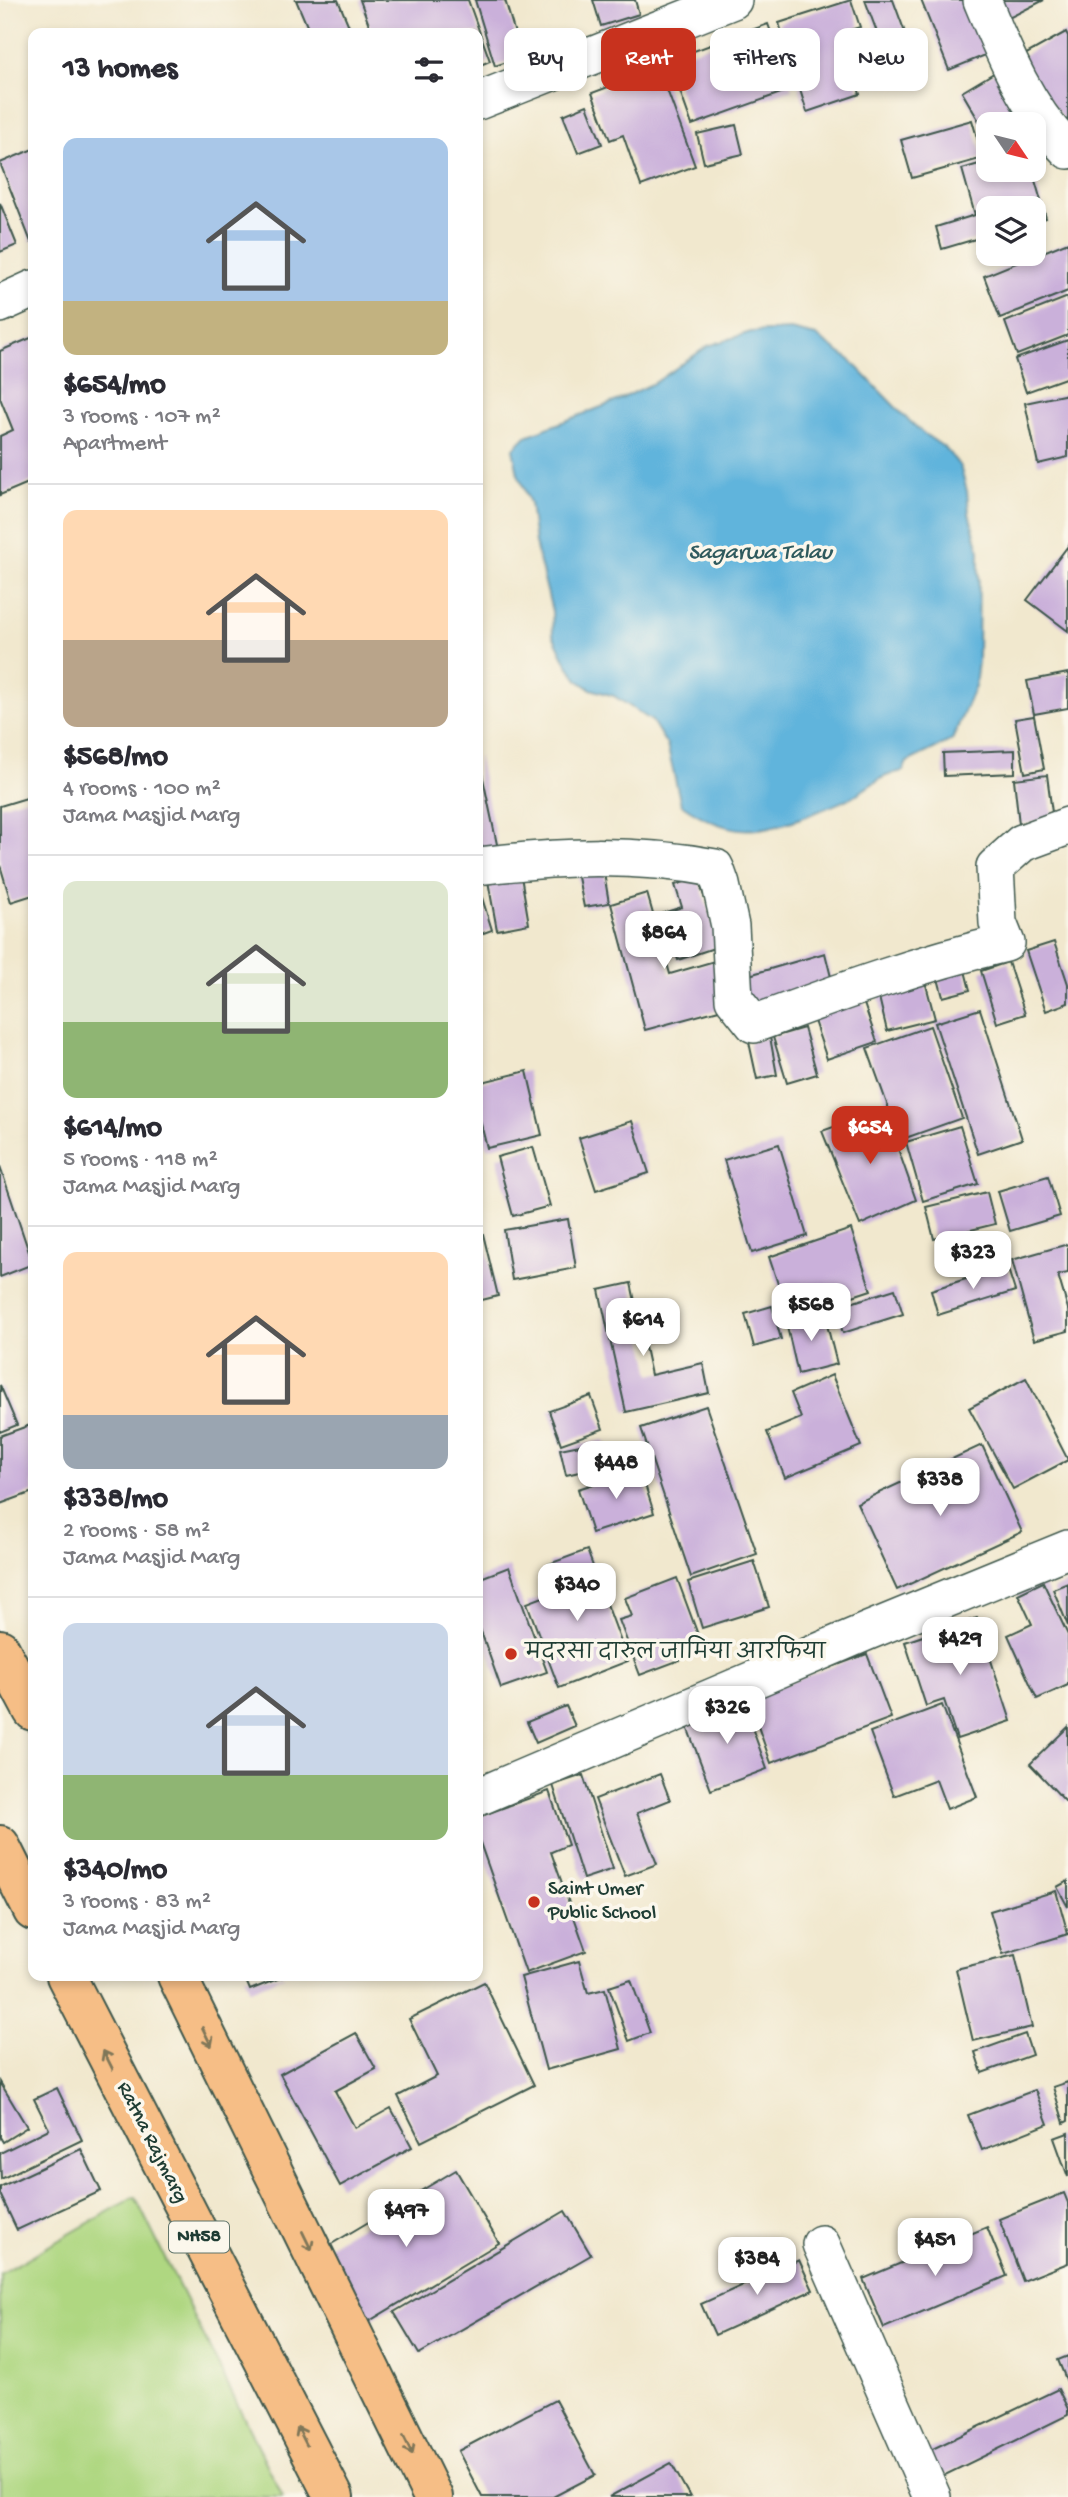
<!DOCTYPE html>
<meta charset="utf-8">
<style>
:root{--surface:#fff;--page:#f7f7f7;--text:#2b2b33;--muted:#7c7c81;--line:#e1e1e2;--accent:#c8321e}
body{margin:0;font-family:"Gochi Hand","Playpen Sans Deva",sans-serif;background:var(--page);color:var(--text);height:100vh;display:flex;flex-direction:column;font-size:26px;white-space:nowrap}
*{box-sizing:border-box;margin:0}
p{font-size:23px;color:var(--muted)}
.icon{flex:none;width:38px;height:38px;fill:none;stroke:currentColor;stroke-width:2;stroke-linecap:round;stroke-linejoin:round}
.map{position:relative;flex:1;overflow:hidden}
.drawer{position:absolute;left:28px;top:28px;width:455px;height:1953px;display:flex;flex-direction:column;background:var(--surface);border-radius:14px;box-shadow:0 4px 10px #0003}
.drawer>*{flex:none}
.hud{position:absolute;left:504px;top:28px;width:458px;height:63px;display:flex;gap:14px}
.needle{width:46px;rotate:125deg}
.controls{position:absolute;left:976px;top:112px;display:grid;gap:14px}
.controls a{display:grid;place-items:center;width:70px;height:70px;border-radius:14px;background:var(--surface);box-shadow:0 4px 10px #0003;font-size:35px}
.price{position:absolute;translate:-50% -60px;padding:0 16px;border-radius:14px;background:#fff;color:#222;font-size:23px;line-height:46px;filter:drop-shadow(0 2px 4px #0008)}
.price::after{content:'';position:absolute;left:50%;top:42px;width:21px;height:16px;margin-left:-10px;background:inherit;clip-path:polygon(0 0,100% 0,50% 100%)}
.price.on{background:var(--accent);color:#fff}
ul{padding:0;list-style:none}
li{display:grid;align-content:center;gap:14px;height:371px;padding:0 35px}
li+li{border-top:2px solid var(--line)}
li span{display:grid;place-items:center;height:217px;border-radius:14px;color:#555}
li>.icon{margin-inline-start:auto}
span .icon{width:126px;height:126px;fill:#fffc;stroke-width:1}
li b{font-size:30px}
h2{display:flex;justify-content:space-between;align-items:center;height:84px;padding:0 35px;font-size:30px}
.pill{padding:0 24px;border-radius:14px;background:var(--surface);box-shadow:0 4px 10px #0003;font-size:24px;line-height:63px}
.pill.on{background:var(--accent);color:#fff}
.map>svg:first-child{display:block}
.green{fill:#afd781;stroke:#678a5a;stroke-width:2}
.water{fill:#60b4dc;stroke:#407888;stroke-width:2}
.building{fill:#cab0da}
.lines{fill:none;stroke-linecap:round;stroke-linejoin:round}
.street-casing{stroke:#3e574b;stroke-width:40}
.highway-casing{stroke:#3e574b;stroke-width:42}
.street{stroke:#fff;stroke-width:37}
.highway{stroke:#f6be86;stroke-width:38}
.oneway{stroke:#807759}
.poi-dot{fill:#c8321e;stroke:#fbf7ec;stroke-width:2.5}
.labels{text-anchor:middle;dominant-baseline:central;stroke-width:7;stroke-linejoin:round;paint-order:stroke}
.shield{fill:#fbf7ec;stroke:#61756b;stroke-width:2}
.shield-label{font-size:19px;font-weight:bold;fill:#1f3d34}
.poi-label{font-size:21px;fill:#1f3d34;stroke:#fbf7ec;text-anchor:start}
.street-label{font-size:21px;fill:#1f3d34;stroke:#fbf7ec}
.water-label{font-size:23px;font-style:italic;fill:#2f5b5e;stroke:#fbf7ec}
</style>
<div class="map">
<svg width="1068" height="2497" viewBox="0 0 1068 2497">
<rect width="100%" height="100%" fill="#fbf7ec"/>
<filter id="ink" filterUnits="userSpaceOnUse"><feTurbulence type="fractalNoise" baseFrequency=".0143" numOctaves="2"/><feDisplacementMap in="SourceGraphic" scale="14" xChannelSelector="R" yChannelSelector="G"/><feConvolveMatrix kernelMatrix="1 2 1 2 8 2 1 2 1" color-interpolation-filters="sRGB"/></filter>
<filter id="wash" filterUnits="userSpaceOnUse"><feTurbulence type="fractalNoise" baseFrequency=".00686" numOctaves="4" result="noise"/><feDisplacementMap in="SourceGraphic" scale="28" xChannelSelector="R" yChannelSelector="G"/><feGaussianBlur stdDeviation="1.57" result="paint"/><feColorMatrix in="noise" values="0 0 0 0 0 0 0 0 0 0 0 0 0 0 0 0 0 1.4 0 .05"/><feComposite in="paint" operator="in"/></filter>
<g filter="url(#wash)">
<rect width="100%" height="100%" fill="#f1e8ce"/>
<path class="green" d="M134 2197H135L283 2497H0V2274Z"/>
<path class="water" d="M790 330 816 336 850 360 904 416 923 433 945 448 960 466 967 491 969 513 979 550 978 661 975 686 952 740 907 762 903 771C880 775 874 784 855 795 841 803 824 809 809 815 758 835 728 837 681 804L667 745 652 721 614 696 591 689 579 681 567 664 553 635 552 611 535 543 530 503 518 474 513 449 526 436 617 401 656 382 708 346 751 332Z"/>
<g id="blocks">
<g class="building">
<path d="M296 0H338L351 31 345 33H310Z"/>
<path d="M360 0H468L490 61 478 66V33H372Z"/>
<path d="M475 0H505L522 57 495 66Z"/>
<path d="M593 0H635L639 14 601 26Z"/>
<path d="M851 0 860 27 841 33 860 94 807 112 779 23Z"/>
<path d="M865 0H893L917 65 893 75Z"/>
<path d="M921 0H972L993 52 949 70Z"/>
<path d="M990 0H1044L1001 22Z"/>
<path d="M768 24 792 89 692 125 669 60Z"/>
<path d="M1066 32 1068 36V125L1019 58Z"/>
<path d="M1004 67 1034 124H989V138L962 92Z"/>
<path d="M659 68 695 166 641 186 623 135 610 140 592 93Z"/>
<path d="M587 105 602 144 578 153 563 115Z"/>
<path d="M972 120 983 158 912 178 901 140Z"/>
<path d="M736 125 743 154 704 163 697 134Z"/>
<path d="M33 149V240L31 242 0 163Z"/>
<path d="M989 161V170H1032L1046 218 1034 222V208H989V235L942 249 936 227 975 215 962 169Z"/>
<path d="M0 203 17 245 0 252Z"/>
<path d="M1068 242V291L1000 318 984 276Z"/>
<path d="M1068 297V335L1017 355 1005 322Z"/>
<path d="M33 337V481L0 495V436L13 430 0 398V351Z"/>
<path d="M1068 340V377L1026 392 1015 359Z"/>
<path d="M1068 394V457L1038 464 1025 403Z"/>
<path d="M1068 546V631L1027 600Z"/>
<path d="M1068 673V708L1034 714 1027 681Z"/>
<path d="M1034 716 1044 769 1025 773 1015 719Z"/>
<path d="M1015 750V773L944 776 943 753Z"/>
<path d="M478 755 498 849 478 854Z"/>
<path d="M1047 775 1053 820 1019 824 1014 779Z"/>
<path d="M33 796V895L11 902 0 865V806Z"/>
<path d="M604 873 609 903 584 907 578 877Z"/>
<path d="M521 876 529 924 497 930 488 881Z"/>
<path d="M698 878 720 946 678 960 663 913 682 907 675 885Z"/>
<path d="M478 885 492 930 478 935Z"/>
<path d="M647 893 670 974 718 960 730 1007 645 1030 611 904Z"/>
<path d="M1054 942 1068 984V1003L1046 1011 1026 951Z"/>
<path d="M825 953 833 985 748 1010 739 978Z"/>
<path d="M1008 962 1025 1014 997 1023 981 971Z"/>
<path d="M963 963 970 990 943 997 936 971Z"/>
<path d="M925 981 935 1019 887 1031 878 993Z"/>
<path d="M860 992 877 1042 827 1059 810 1009Z"/>
<path d="M980 1009 1022 1139 978 1154 935 1023Z"/>
<path d="M930 1026 962 1118 900 1140 867 1048Z"/>
<path d="M804 1028 817 1074 787 1083 773 1037Z"/>
<path d="M770 1037 777 1075 757 1079 749 1042Z"/>
<path d="M527 1071 542 1135 487 1148 478 1112V1083Z"/>
<path d="M884 1109 916 1200 860 1225 822 1131Z"/>
<path d="M632 1121 649 1173 596 1190 579 1138Z"/>
<path d="M960 1126 978 1184 923 1201 906 1142Z"/>
<path d="M779 1144 807 1236 752 1253 724 1160Z"/>
<path d="M533 1147 550 1206 513 1216 497 1157Z"/>
<path d="M0 1166 33 1264 0 1277Z"/>
<path d="M1048 1176 1060 1216 1010 1231 998 1191Z"/>
<path d="M987 1192 995 1224 934 1239 926 1207Z"/>
<path d="M568 1219 576 1268 512 1280 504 1230Z"/>
<path d="M851 1229 871 1290 789 1317 769 1257Z"/>
<path d="M483 1234 498 1296 478 1301V1236Z"/>
<path d="M1068 1244V1273L1058 1275 1068 1309V1331L1034 1340 1012 1260Z"/>
<path d="M1007 1266 1015 1291 938 1315 931 1290Z"/>
<path d="M631 1283 651 1375 703 1363 709 1393 626 1412 599 1290Z"/>
<path d="M895 1289 903 1314 843 1333 835 1308Z"/>
<path d="M772 1306 781 1339 754 1347 745 1314Z"/>
<path d="M824 1313 837 1364 798 1374 786 1322Z"/>
<path d="M832 1375 861 1446 785 1478 767 1432 801 1418 791 1393Z"/>
<path d="M1026 1378 1068 1460 1013 1489 969 1408Z"/>
<path d="M0 1385 17 1425 0 1432Z"/>
<path d="M591 1396 603 1429 561 1444 549 1411Z"/>
<path d="M706 1406 757 1554 691 1577 641 1428Z"/>
<path d="M33 1424V1492L0 1504V1436Z"/>
<path d="M605 1440 610 1465 566 1475 560 1449Z"/>
<path d="M982 1445 1022 1532 897 1590 857 1503Z"/>
<path d="M640 1469 654 1513 592 1533 578 1489Z"/>
<path d="M587 1550 628 1661 559 1688 527 1603 559 1591 549 1564Z"/>
<path d="M754 1561 769 1607 702 1628 688 1582Z"/>
<path d="M509 1567 547 1672 501 1688 478 1623V1579Z"/>
<path d="M677 1578 704 1651 640 1675 619 1620 632 1616 625 1598Z"/>
<path d="M1043 1582 1068 1635V1685L1037 1699 1008 1635 1032 1624 1018 1594Z"/>
<path d="M1068 1583V1626L1053 1589Z"/>
<path d="M977 1618 1011 1721 957 1739 944 1700 926 1706 905 1642Z"/>
<path d="M867 1654 891 1718 771 1763 748 1698Z"/>
<path d="M743 1703 767 1769 711 1790 686 1724Z"/>
<path d="M942 1705 977 1797 947 1809 936 1780 894 1796 870 1732Z"/>
<path d="M566 1706 575 1726 536 1743 527 1722Z"/>
<path d="M1068 1727V1800L1066 1802 1030 1764Z"/>
<path d="M660 1774 670 1800 637 1813 657 1864 625 1876 595 1799Z"/>
<path d="M583 1775 613 1869 583 1879 553 1785Z"/>
<path d="M549 1791 568 1845 551 1852 586 1951 526 1973 478 1837V1817Z"/>
<path d="M1068 1881V1907L1057 1887Z"/>
<path d="M1056 1891 1068 1934 1003 1954 990 1911Z"/>
<path d="M1015 1955 1032 2027 973 2041 956 1969Z"/>
<path d="M579 1961 588 1993 605 1989 621 2049 546 2070 521 1977Z"/>
<path d="M244 1976H285L250 1990Z"/>
<path d="M631 1980 650 2033 629 2041 609 1987Z"/>
<path d="M484 1982 534 2085 421 2142 398 2096 437 2076 409 2019Z"/>
<path d="M356 2033 376 2069 335 2091 355 2128 391 2108 412 2147 340 2186 280 2074Z"/>
<path d="M1025 2034 1032 2055 982 2073 975 2052Z"/>
<path d="M0 2082 27 2127 3 2142 0 2137Z"/>
<path d="M1068 2082V2121L1064 2123 1053 2087Z"/>
<path d="M57 2088 82 2140 1 2179 0 2153 49 2129 34 2099Z"/>
<path d="M1035 2090 1048 2124 982 2150 968 2115Z"/>
<path d="M1068 2133V2177L1054 2138Z"/>
<path d="M81 2149 101 2191 17 2230 0 2194V2187Z"/>
<path d="M456 2170 499 2243 356 2329 313 2255Z"/>
<path d="M1064 2193 1068 2203V2263L1023 2281 999 2219Z"/>
<path d="M565 2211 591 2255 419 2354 394 2312Z"/>
<path d="M987 2227 1007 2276 884 2328 863 2279Z"/>
<path d="M799 2260 813 2290 715 2335 701 2304Z"/>
<path d="M1068 2356V2384L1058 2360Z"/>
<path d="M1058 2389 1068 2409V2415L937 2479 924 2453Z"/>
<path d="M555 2400 595 2475 553 2497H482L458 2451Z"/>
<path d="M671 2463 690 2497H609Z"/>
</g>
</g>
</g>
<g filter="url(#ink)">
<use href="#blocks" fill-opacity="0" stroke="#3e574b" stroke-width="2"/>
<g class="lines">
<g class="street-casing">
<g id="street">
<path d="M982 0C1004 53 1027 110 1068 150"/>
<path d="M478 101 733 0"/>
<path d="M0 304 33 289"/>
<path d="M478 866C561 856 632 853 715 868L721 885 730 926 734 999 754 1024C837 993 920 963 1006 943L998 923 995 867 1022 843 1068 826"/>
<path d="M478 1797 868 1631 1068 1549"/>
<path d="M821 2244 932 2497"/>
</g>
</g>
<g class="highway-casing">
<g id="highway">
<path d="M0 1649 33 1711"/>
<path d="M0 1845 33 1911"/>
<path d="M66 1976 334 2497"/>
<path d="M177 1976 433 2497"/>
</g>
</g>
<use href="#street" class="street"/>
<use href="#highway" class="highway"/>
</g>
<defs><path id="oneway-shaft" d="M-6 0H5M1.5-3L5.5 0L1.5 3" fill="none" stroke-width="1.6" stroke-linecap="round" stroke-linejoin="round" transform="scale(1.75)"/></defs>
<g class="oneway">
<use href="#oneway-shaft" transform="translate(207 2037) rotate(64)"/>
<use href="#oneway-shaft" transform="translate(108 2060) rotate(-117)"/>
<use href="#oneway-shaft" transform="translate(307 2241) rotate(64)"/>
<use href="#oneway-shaft" transform="translate(302 2436) rotate(-117)"/>
<use href="#oneway-shaft" transform="translate(408 2445) rotate(64)"/>
</g>
</g>
<g class="poi-dot">
<circle cx="511" cy="1654" r="7"/>
<circle cx="534" cy="1902" r="7"/>
</g>
<g class="labels">
<rect class="shield" x="169" y="2221.5" width="60" height="31" rx="5"/>
<g class="shield-label">
<text x="199" y="2237">NH58</text>
</g>
<g class="poi-label">
<text x="525" y="1654">मदरसा दारुल जामिया आरफिया</text>
<text x="548" y="1890">Saint Umer<tspan x="548" dy="24">Public School</tspan></text>
</g>
<g class="street-label">
<text transform="translate(151 2143) rotate(63)">Ratna Rajmarg</text>
</g>
<g class="water-label">
<text x="760" y="553">Sagarwa Talau</text>
</g>
</g>
</svg>
<div class="controls">
<a><svg class="needle" viewBox="-14 -14 28 28"><path d="M0-13l5 13h-10z" fill="#e53935"/><path d="M0 13l5-13h-10z" fill="#7c7c81"/></svg></a>
<a><svg class="icon" aria-label="layers" viewBox="0 0 24 24"><path d="M12 4l9 5-9 5-9-5zM3 14l9 5 9-5"/></svg></a>
</div>
<b class="price" style="left:664px;top:971px">$864</b>
<b class="price on" style="left:870px;top:1166px">$654</b>
<b class="price" style="left:973px;top:1291px">$323</b>
<b class="price" style="left:811px;top:1343px">$568</b>
<b class="price" style="left:643px;top:1358px">$614</b>
<b class="price" style="left:616px;top:1501px">$448</b>
<b class="price" style="left:940px;top:1518px">$338</b>
<b class="price" style="left:577px;top:1623px">$340</b>
<b class="price" style="left:960px;top:1677px">$429</b>
<b class="price" style="left:727px;top:1746px">$326</b>
<b class="price" style="left:406px;top:2249px">$497</b>
<b class="price" style="left:935px;top:2278px">$451</b>
<b class="price" style="left:757px;top:2297px">$384</b>
<div class="hud">
<a class="pill">Buy</a>
<a class="pill on">Rent</a>
<a class="pill">Filters</a>
<a class="pill">New</a>
</div>
<section class="drawer">
<h2>13 homes<svg class="icon" aria-label="filters" viewBox="0 0 24 24"><path d="M4 7h16M4 17h16"/><circle cx="9" cy="7" r="2"/><circle cx="15" cy="17" r="2"/></svg></h2>
<ul>
<li><span style="background:linear-gradient(#a9c7e8 75%,#c2b280 0)"><svg class="icon" aria-label="home" viewBox="0 0 24 24"><path d="M3 11l9-7 9 7M6 9v11h12V9"/></svg></span><div><b>$654/mo</b><p>3 rooms · 107 m²</p><p>Apartment</p></div></li>
<li><span style="background:linear-gradient(#ffd9b3 60%,#b9a48a 0)"><svg class="icon" aria-label="home" viewBox="0 0 24 24"><path d="M3 11l9-7 9 7M6 9v11h12V9"/></svg></span><div><b>$568/mo</b><p>4 rooms · 100 m²</p><p>Jama Masjid Marg</p></div></li>
<li><span style="background:linear-gradient(#dfe7d0 65%,#8fb573 0)"><svg class="icon" aria-label="home" viewBox="0 0 24 24"><path d="M3 11l9-7 9 7M6 9v11h12V9"/></svg></span><div><b>$614/mo</b><p>5 rooms · 118 m²</p><p>Jama Masjid Marg</p></div></li>
<li><span style="background:linear-gradient(#ffd9b3 75%,#9aa5b1 0)"><svg class="icon" aria-label="home" viewBox="0 0 24 24"><path d="M3 11l9-7 9 7M6 9v11h12V9"/></svg></span><div><b>$338/mo</b><p>2 rooms · 58 m²</p><p>Jama Masjid Marg</p></div></li>
<li><span style="background:linear-gradient(#c9d6e8 70%,#8fb573 0)"><svg class="icon" aria-label="home" viewBox="0 0 24 24"><path d="M3 11l9-7 9 7M6 9v11h12V9"/></svg></span><div><b>$340/mo</b><p>3 rooms · 83 m²</p><p>Jama Masjid Marg</p></div></li>
</ul>
</section>
</div>
